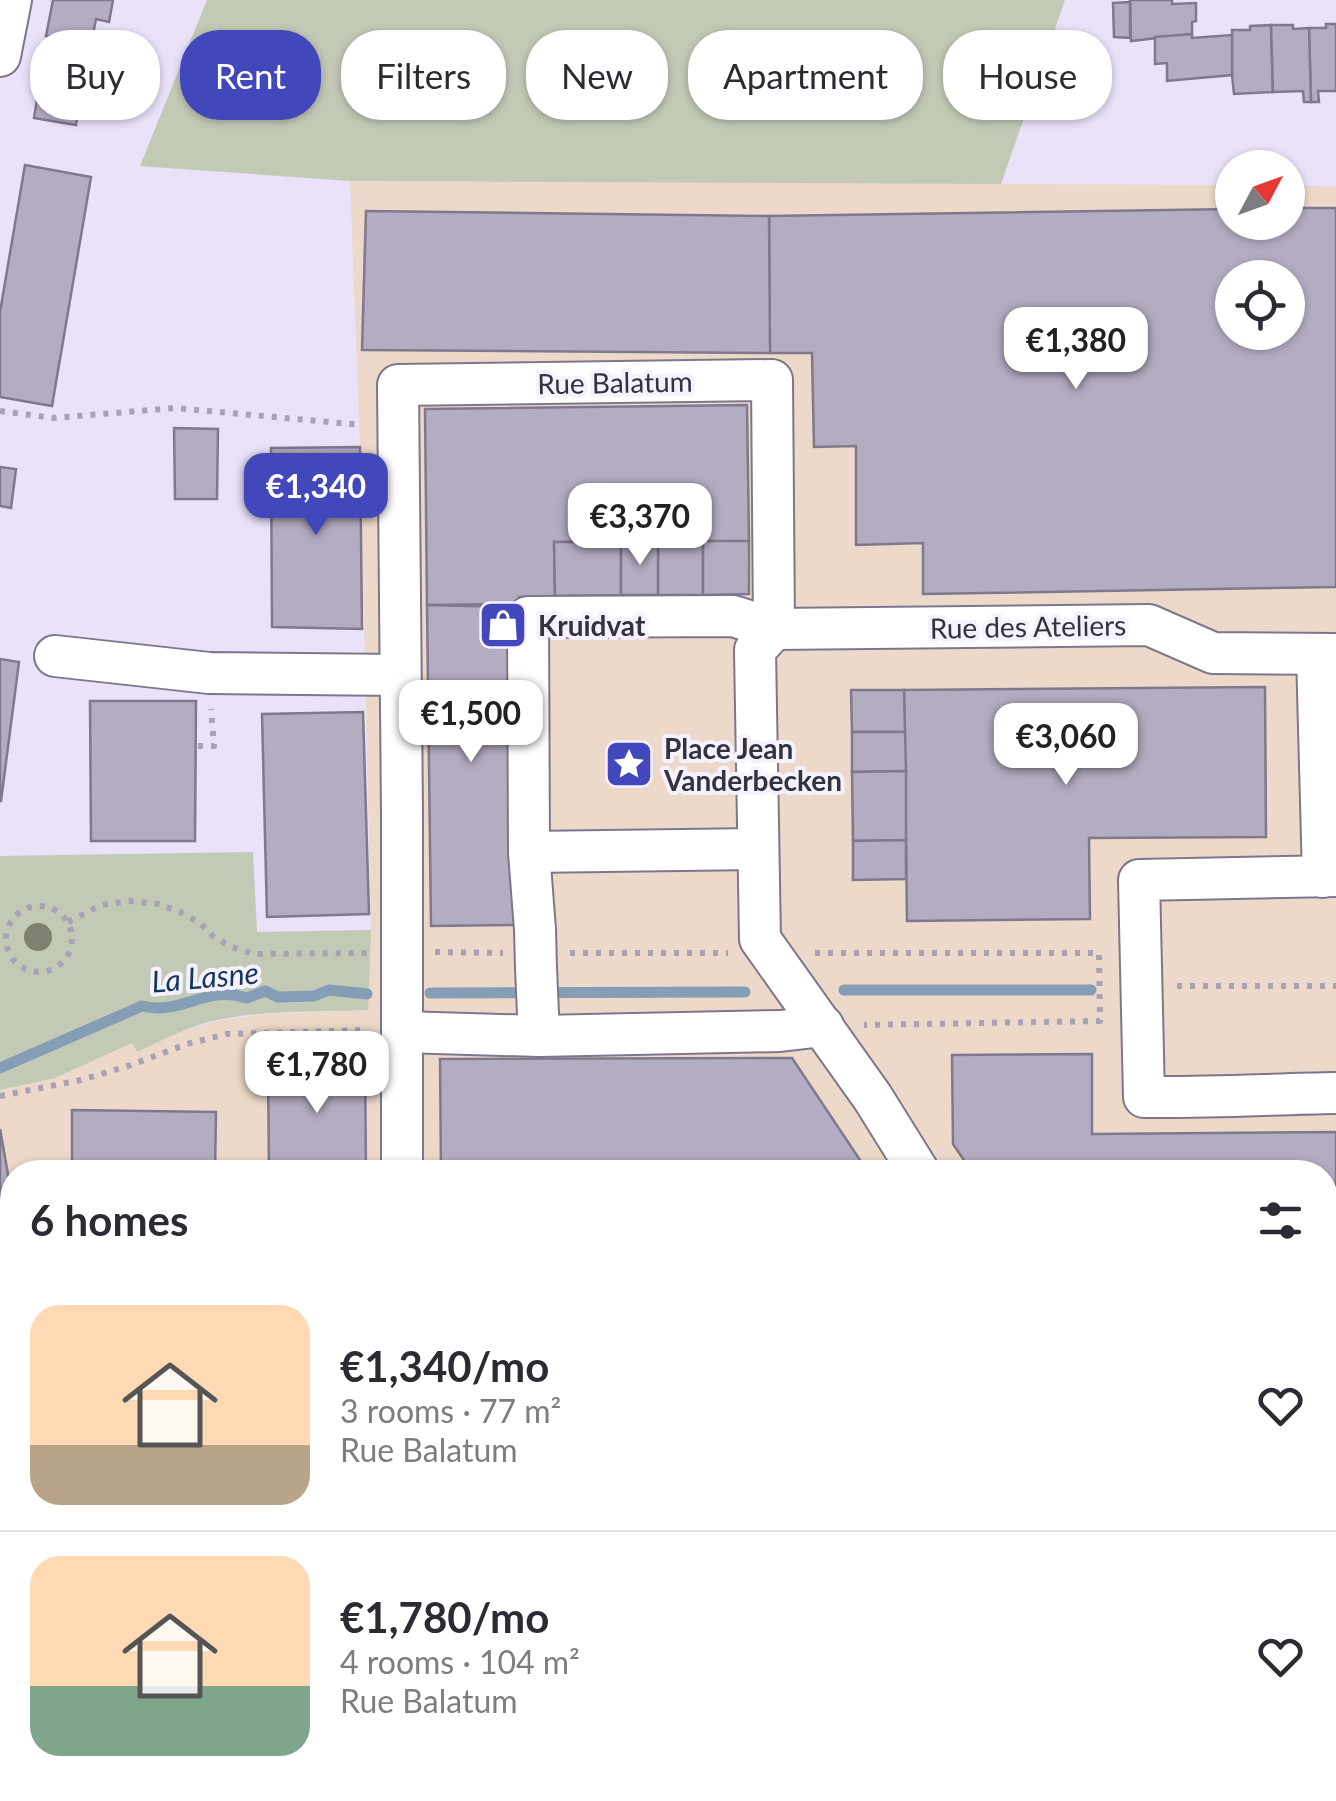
<!DOCTYPE html>
<meta charset="utf-8">
<style>
:root{--surface:#fff;--page:#f7f7f7;--text:#2b2b33;--muted:#7c7c81;--line:#e1e1e2;--accent:#4248bc}
body{margin:0;font-family:Lato,sans-serif;background:var(--page);color:var(--text);height:100vh;display:flex;flex-direction:column;font-size:38px;white-space:nowrap}
*{box-sizing:border-box;margin:0}
p{font-size:32px;color:var(--muted)}
.icon{flex:none;width:55px;height:55px;fill:none;stroke:currentColor;stroke-width:2;stroke-linecap:round;stroke-linejoin:round}
.map{position:relative;flex:1;overflow:hidden}
.side{position:absolute;left:0px;top:1160px;width:1338px;height:642px;display:flex;flex-direction:column;background:var(--surface);border-radius:40px 40px 0 0;box-shadow:0 2px 8px #0004}
.side>*{flex:none}
.top-card{position:absolute;left:30px;top:30px;width:1278px;height:90px;display:flex;gap:20px}
.needle{width:65px;rotate:49deg}
.buttons{position:absolute;left:1215px;top:150px;display:grid;gap:20px}
.buttons a{display:grid;place-items:center;width:90px;height:90px;border-radius:50%;background:var(--surface);box-shadow:0 2px 8px #0004;font-size:50px}
.price{position:absolute;translate:-50% -85px;padding:0 22px;border-radius:20px;background:#fff;color:#222;font-size:32px;line-height:65px;filter:drop-shadow(0 2px 5px #0008)}
.price::after{content:'';position:absolute;left:50%;top:60px;width:30px;height:22px;margin-left:-15px;background:inherit;clip-path:polygon(0 0,100% 0,50% 100%)}
.price.on{background:var(--accent);color:#fff}
ul{padding:0;list-style:none}
li{display:flex;align-items:center;gap:30px;height:250px;padding:0 30px}
li+li{border-top:2px solid var(--line)}
li span{display:grid;place-items:center;flex:none;width:280px;height:200px;border-radius:30px;color:#555}
li>.icon{margin-inline-start:auto}
span .icon{width:120px;height:120px;fill:#fffc;stroke-width:1}
li b{font-size:42px}
h2{display:flex;justify-content:space-between;align-items:center;height:120px;padding:0 30px;font-size:42px}
.tag{padding:0 35px;border-radius:40px;background:var(--surface);box-shadow:0 2px 8px #0004;font-size:35px;line-height:90px}
.tag.on{background:var(--accent);color:#fff}
.map>svg:first-child{display:block}
.commercial{fill:#ecd9c9;fill-rule:evenodd}
.green{fill:#c2c9b5}
.lines{fill:none;stroke-linecap:round;stroke-linejoin:round}
.stream{stroke:#869db6;stroke-width:11}
.building{fill:#b4adc2;stroke:#80798d;stroke-width:2.5;fill-rule:evenodd}
.minor-casing{stroke:#7e778c;stroke-width:44}
.secondary-casing{stroke:#7e778c;stroke-width:59}
.path{stroke:#a8a2b4;stroke-width:6;stroke-dasharray:5 8;stroke-linecap:butt}
.minor{stroke:#fff;stroke-width:40}
.secondary{stroke:#fff;stroke-width:55}
.minor-bridge-casing{stroke:#7e778c;stroke-width:44;stroke-linecap:butt}
.minor-bridge{stroke:#fff;stroke-width:40}
.tree{fill:#7e8170}
.labels{text-anchor:middle;dominant-baseline:central;stroke-width:8;stroke-linejoin:round;paint-order:stroke}
.street-label{font-size:28px;fill:#35323b;stroke:#f5f1ff}
.poi-label{font-size:28px;font-weight:bold;fill:#35323b;stroke:#f5f1ff;text-anchor:start}
.water-label{font-size:30px;font-style:italic;fill:#14365a;stroke:#f5f1ff}
</style>
<div class="map">
<svg width="1336" height="1801" viewBox="0 0 1336 1801">
<rect width="100%" height="100%" fill="#e9e2f9"/>
<path class="commercial" d="M350 181 1232 185V222H1288V186H1336V1413H1325V1172H12V1450L0 1451V1090L55 1078 132 1043 136 1052 177 1033 216 1021 264 1014 367 1010 371 930 360 447ZM1232 278H1288V332H1232Z"/>
<g class="green">
<path d="M207 0H1065L1001 184 350 181 140 166Z"/>
<path d="M253 852 257 932 371 930 368 1010C318 1012 266 1010 217 1020 189 1026 163 1040 137 1052L132 1043 55 1078 0 1090V856Z"/>
<path d="M12 1450V1790H1130L1067 1801H0V1451Z"/>
<path d="M1336 1510V1801H1158L1137 1790H1325V1512Z"/>
</g>
<g class="lines">
<g class="stream">
<path d="M844 990H1091"/>
<path d="M430 993 745 992"/>
<path d="M0 1068 142 1006C182 1016 206 984 247 998L265 991 278 997 314 996 329 990 367 994"/>
</g>
</g>
<g class="building">
<path d="M53 0H113L109 22 96 19 91 45 46 36Z"/>
<path d="M1130 0H1172V4L1196 3V21L1192 22V34L1131 41Z"/>
<path d="M1130 2V38L1114 37 1113 3Z"/>
<path d="M1326 24H1336V91H1318L1319 102H1311L1309 28H1326Z"/>
<path d="M1271 25 1273 92 1234 94 1232 75V30H1250V26Z"/>
<path d="M1271 25H1293V29L1309 28 1311 102H1304L1303 91 1273 92Z"/>
<path d="M1192 34V38L1232 35V75L1167 81V63L1155 64V37Z"/>
<path d="M42 69 97 78 94 101 80 99 76 125 34 118Z"/>
<path d="M25 165 91 177 52 406 0 397V312Z"/>
<path d="M1288 208H1336V587L923 594V543L856 545V446L814 447 812 353H770L769 216 1232 209V222H1288ZM1232 278H1288V332H1232Z"/>
<path d="M366 211 769 216 770 353 362 350Z"/>
<path d="M747 405 749 541 554 542 555 596 519 597V604L427 605 425 409Z"/>
<path d="M174 428 218 429 217 499H175Z"/>
<path d="M360 447 362 629 272 627 271 448Z"/>
<path d="M0 467 16 469 11 508 0 506Z"/>
<path d="M703 541V595H658V542Z"/>
<path d="M703 541H749V594L703 595Z"/>
<path d="M554 542H621V595L555 596Z"/>
<rect x="621" y="542" width="37" height="53"/>
<path d="M427 605 514 607V925L431 926Z"/>
<path d="M0 659 19 662 1 801H0Z"/>
<path d="M1265 687 1266 837 1089 838 1090 919 907 921 904 690Z"/>
<path d="M851 690H904L905 732H852Z"/>
<path d="M90 701H196L195 841H91Z"/>
<path d="M363 712 369 914 267 917 262 714Z"/>
<path d="M852 732H905L906 771 852 772Z"/>
<path d="M906 771V840L853 841 852 772Z"/>
<path d="M906 840V879L853 880V841Z"/>
<path d="M1092 1054V1134L1336 1132V1378H1325V1172H972L953 1144 952 1055Z"/>
<path d="M365 1058 366 1172H269L268 1062Z"/>
<path d="M792 1058 868 1172H441L440 1059Z"/>
<path d="M72 1110 216 1112 215 1172H72Z"/>
<path d="M0 1129 12 1197V1207L0 1210Z"/>
</g>
<g class="lines">
<g class="minor-casing">
<g id="minor">
<path d="M0 56 11 0"/>
<path d="M1317 654 1323 877"/>
<path d="M55 656 209 673 399 675"/>
<path d="M529 852 758 849"/>
<path d="M1336 876 1139 880 1144 1097C1208 1098 1272 1094 1336 1093"/>
<path d="M535 930 529 852 528 617 733 616 774 629 1149 625 1213 653 1336 654"/>
<path d="M536 968 539 1036"/>
<path d="M402 1032 539 1036 780 1031 823 1026"/>
<path d="M402 1172V812L398 385 772 380 774 629 755 650 760 939 873 1098 919 1172"/>
</g>
</g>
<g class="secondary-casing">
<g id="secondary">
<path d="M1325 1476H1336"/>
<path d="M0 1536 12 1532"/>
</g>
</g>
<g class="path">
<path d="M0 411 53 418 175 408 362 425"/>
<path d="M198 746H214L211 709"/>
<circle cx="39" cy="939" r="33"/>
<path d="M68 922 101 905 129 901 158 904 180 912 200 923 214 937 232 947 253 954 368 953"/>
<path d="M435 952 503 953"/>
<path d="M570 953H728"/>
<path d="M815 953H1099L1100 1021 864 1025"/>
<path d="M1177 986H1336"/>
<path d="M0 1096 81 1080 131 1065 187 1044 227 1034 365 1030"/>
</g>
<use href="#minor" class="minor"/>
<use href="#secondary" class="secondary"/>
<g class="minor-bridge-casing">
<path id="minor-bridge" d="M535 930 536 968"/>
</g>
<use href="#minor-bridge" class="minor-bridge"/>
</g>
<circle class="tree" cx="38" cy="937" r="14"/>
<defs>
<g id="shop-square" transform="scale(2.5)"><rect x="-9" y="-9" width="18" height="18" rx="4" fill="#4248bc" stroke="#f5f1ff"/><path d="M-5-2.5h2.3a2.7 3.5 0 0 1 5.4 0H5L5.5 6h-11ZM-1.5-2.5h3a1.5 2.3 0 0 0-3 0Z" fill="#fff"/></g>
<g id="sight-square" transform="scale(2.5)"><rect x="-9" y="-9" width="18" height="18" rx="4" fill="#4248bc" stroke="#f5f1ff"/><path d="M0-6L1.8-2.2L6-1.7L2.9 1.2L3.7 5.4L0 3.3L-3.7 5.4L-2.9 1.2L-6-1.7L-1.8-2.2Z" fill="#fff"/></g>
</defs>
<g fill-rule="evenodd">
<use href="#shop-square" x="503" y="625"/>
<use href="#sight-square" x="629" y="764"/>
</g>
<g class="labels">
<g class="street-label">
<text transform="translate(615 382) rotate(-1)">Rue Balatum</text>
<text transform="translate(1028 626) rotate(-1)">Rue des Ateliers</text>
</g>
<g class="poi-label">
<text x="538" y="625">Kruidvat</text>
<text x="664" y="748">Place Jean<tspan x="664" dy="32">Vanderbecken</tspan></text>
</g>
<g class="water-label">
<text transform="translate(205 976) rotate(-5)">La Lasne</text>
</g>
</g>
</svg>
<div class="buttons">
<a><svg class="needle" viewBox="-14 -14 28 28"><path d="M0-13l5 13h-10z" fill="#e53935"/><path d="M0 13l5-13h-10z" fill="#7c7c81"/></svg></a>
<a><svg class="icon" aria-label="locate" viewBox="0 0 24 24"><circle cx="12" cy="12" r="6"/><path d="M12 2v4M12 18v4M2 12h4M18 12h4"/></svg></a>
</div>
<b class="price" style="left:1076px;top:392px">€1,380</b>
<b class="price on" style="left:316px;top:538px">€1,340</b>
<b class="price" style="left:640px;top:568px">€3,370</b>
<b class="price" style="left:471px;top:765px">€1,500</b>
<b class="price" style="left:1066px;top:788px">€3,060</b>
<b class="price" style="left:317px;top:1116px">€1,780</b>
<div class="top-card">
<a class="tag">Buy</a>
<a class="tag on">Rent</a>
<a class="tag">Filters</a>
<a class="tag">New</a>
<a class="tag">Apartment</a>
<a class="tag">House</a>
</div>
<section class="side">
<h2>6 homes<svg class="icon" aria-label="filters" viewBox="0 0 24 24"><path d="M4 7h16M4 17h16"/><circle cx="9" cy="7" r="2"/><circle cx="15" cy="17" r="2"/></svg></h2>
<ul>
<li><span style="background:linear-gradient(#ffd9b3 70%,#b9a48a 0)"><svg class="icon" aria-label="home" viewBox="0 0 24 24"><path d="M3 11l9-7 9 7M6 9v11h12V9"/></svg></span><div><b>€1,340/mo</b><p>3 rooms · 77 m²</p><p>Rue Balatum</p></div><svg class="icon" aria-label="heart" viewBox="0 0 24 24"><path d="M12 20l-8-8c-3-5 5-10 8-4 3-6 11-1 8 4z"/></svg></li>
<li><span style="background:linear-gradient(#ffd9b3 65%,#7fa58c 0)"><svg class="icon" aria-label="home" viewBox="0 0 24 24"><path d="M3 11l9-7 9 7M6 9v11h12V9"/></svg></span><div><b>€1,780/mo</b><p>4 rooms · 104 m²</p><p>Rue Balatum</p></div><svg class="icon" aria-label="heart" viewBox="0 0 24 24"><path d="M12 20l-8-8c-3-5 5-10 8-4 3-6 11-1 8 4z"/></svg></li>
</ul>
</section>
</div>
